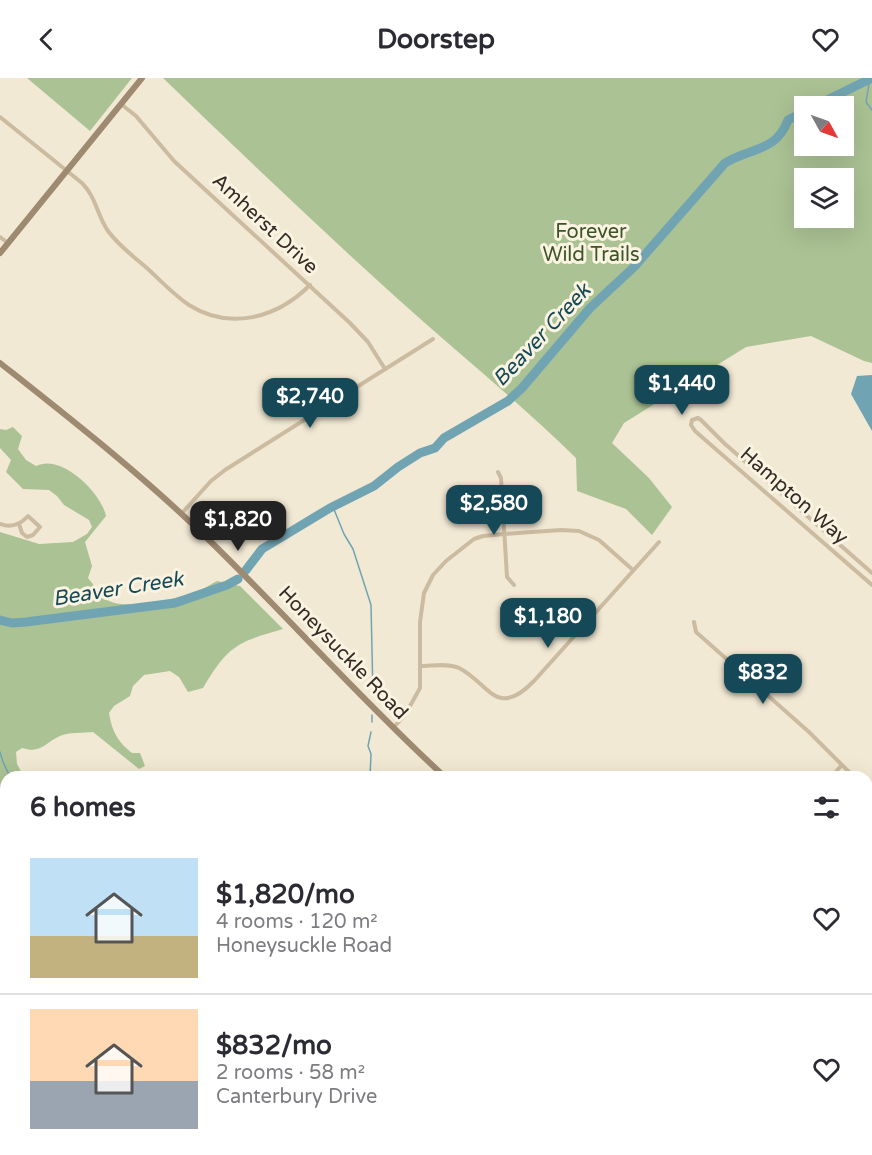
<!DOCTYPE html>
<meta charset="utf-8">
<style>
:root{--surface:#fff;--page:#f2f2f3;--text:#2b2b33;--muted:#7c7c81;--line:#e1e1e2;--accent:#164958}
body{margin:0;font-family:"Varela Round",sans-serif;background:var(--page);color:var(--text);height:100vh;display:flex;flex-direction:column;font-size:22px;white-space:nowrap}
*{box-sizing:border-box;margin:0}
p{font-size:20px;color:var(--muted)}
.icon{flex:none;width:33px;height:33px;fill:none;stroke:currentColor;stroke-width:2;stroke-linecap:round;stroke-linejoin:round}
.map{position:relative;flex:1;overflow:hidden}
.drawer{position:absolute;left:0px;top:693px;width:873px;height:384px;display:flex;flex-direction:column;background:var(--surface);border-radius:18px 18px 0 0;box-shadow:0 6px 24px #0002}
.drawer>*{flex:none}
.needle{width:39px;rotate:130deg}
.tools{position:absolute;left:794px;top:18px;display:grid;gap:12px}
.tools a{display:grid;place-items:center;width:60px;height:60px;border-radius:0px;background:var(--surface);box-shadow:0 6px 24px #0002;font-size:30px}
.price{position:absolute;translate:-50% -51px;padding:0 14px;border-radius:12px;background:var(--accent);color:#fff;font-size:20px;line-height:39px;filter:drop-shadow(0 2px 3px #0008)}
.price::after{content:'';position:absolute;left:50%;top:36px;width:18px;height:14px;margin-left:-9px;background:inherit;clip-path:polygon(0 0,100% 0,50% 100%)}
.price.active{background:#222;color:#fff}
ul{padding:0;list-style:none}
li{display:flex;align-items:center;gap:18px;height:150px;padding:0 30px}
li+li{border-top:2px solid var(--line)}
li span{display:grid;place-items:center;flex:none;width:168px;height:120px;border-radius:0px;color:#555}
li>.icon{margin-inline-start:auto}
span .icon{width:72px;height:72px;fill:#fffc;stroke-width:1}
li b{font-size:26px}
h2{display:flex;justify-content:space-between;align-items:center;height:72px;padding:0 30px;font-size:26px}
header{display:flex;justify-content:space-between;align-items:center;height:78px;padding:0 30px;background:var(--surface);font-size:27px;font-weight:700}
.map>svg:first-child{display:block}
.green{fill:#abc294;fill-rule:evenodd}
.water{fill:#71a4b2}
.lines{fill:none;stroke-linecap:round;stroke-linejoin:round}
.stream{stroke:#71a4b2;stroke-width:1.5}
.river{stroke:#71a4b2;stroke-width:9}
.street{stroke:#cbbba0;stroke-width:4}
.secondary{stroke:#9e8971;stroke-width:6}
.highway{stroke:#56473a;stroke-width:8}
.labels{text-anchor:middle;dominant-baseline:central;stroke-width:6;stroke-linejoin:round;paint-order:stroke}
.street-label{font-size:20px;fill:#342c24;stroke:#faf3e1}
.park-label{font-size:20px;fill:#3b5426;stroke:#faf3e1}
.water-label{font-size:21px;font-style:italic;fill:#164958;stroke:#faf3e1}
</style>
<header><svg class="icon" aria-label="back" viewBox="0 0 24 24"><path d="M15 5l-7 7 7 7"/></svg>Doorstep<svg class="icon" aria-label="heart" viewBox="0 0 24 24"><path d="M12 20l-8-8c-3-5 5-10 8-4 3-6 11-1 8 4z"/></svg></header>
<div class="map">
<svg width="872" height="1077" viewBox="0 0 872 1077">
<rect width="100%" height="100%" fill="#f2e9d4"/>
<g class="green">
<path d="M27 0H132L90 53Z"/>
<path d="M163 0H872V285L864 283 811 258 746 269 624 345 612 365 649 400 672 429 652 457 626 431 577 413 576 380C520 325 458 275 399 222 319 150 241 75 163 0ZM804 28H843V68H804ZM804 100H843V140H804Z"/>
<path d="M13 349 22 358 18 371 26 382 36 388C61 375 101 414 106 438L85 464 92 488 88 500C94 507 99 516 106 521 123 534 178 520 197 514 204 511 211 506 217 503L240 508 283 551C237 564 228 568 203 610L188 614 179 599 170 593 144 597 133 608 130 618 114 628 109 635C112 653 117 663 132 675H140L145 688 139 691 93 654C83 655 69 654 60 658 44 665 42 676 22 670L16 674 17 686 24 699H6V742L0 737V454L39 466 73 464 87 456 92 449 89 442 64 427 57 418 49 412 23 411 6 394 11 382 0 370V351L6 352Z"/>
<path d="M0 942 6 943V1071H40V1077H7L0 1060Z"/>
</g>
<path class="water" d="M872 297V353L851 316 857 298Z"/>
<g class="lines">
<g class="stream">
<path d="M870 0 866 24 872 32"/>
<path d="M333 429 344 456 353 471 371 527 373 617"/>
<path d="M372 637V644"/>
<path d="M0 674 3 684 10 699"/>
<path d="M370 699 371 676 368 668 371 654"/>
<path d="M47 1077 48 1071"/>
</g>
<g class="river">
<path d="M815 28 872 0"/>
<path d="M246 492 262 471 330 430 374 408 398 389 420 375 435 370 444 360 508 323 522 310 590 230 634 189 725 85C752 69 776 74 788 42L804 34"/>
<path d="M0 542 12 545 26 544 175 525 227 507 238 501"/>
</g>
<g class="street">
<path d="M121 26 136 38 174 83 350 245 368 264 385 291"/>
<path d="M0 39 82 105C96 119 97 137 108 153 118 167 134 179 148 191 161 203 174 217 189 227 230 253 277 240 310 207"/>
<path d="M0 159 8 165"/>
<path d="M498 394 501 400 507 499 514 507"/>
<path d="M182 435 211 403 225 392 433 261"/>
<path d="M0 446C11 450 20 447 28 438L40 449 33 457 27 459 22 455 19 446"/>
<path d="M872 495 724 365 701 342 698 340 692 342 691 347 695 353 872 507"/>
<path d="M694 544 696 554 809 654 854 699"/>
<path d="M421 588C433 588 448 585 459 590 489 605 496 642 534 603L659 464"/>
<path d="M393 650 405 637 420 610V544L424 515 433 497 446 483 474 461 483 458 504 456 561 452 579 453 599 462 633 492"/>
<path d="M831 699 841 688"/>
<path d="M867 711 872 715"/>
<path d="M867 798 872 792"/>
<path d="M867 832 872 836"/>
<path d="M867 1029 872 1023"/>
<path d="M139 1071 141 1077"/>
<path d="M313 1071 324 1077"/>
</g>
<g class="secondary">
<path d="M0 175 142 0"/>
<path d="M0 285C72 342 145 399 211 464 290 541 363 624 445 699"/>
<path d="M860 1071 867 1077"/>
</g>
<g class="highway">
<path d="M0 775 6 777"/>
<path d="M0 792 6 794"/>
<path d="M570 1071 579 1077"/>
<path d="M598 1071 606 1077"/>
</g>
</g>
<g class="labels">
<g class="street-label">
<text transform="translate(265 146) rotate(43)">Amherst Drive</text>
<text transform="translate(794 418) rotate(41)">Hampton Way</text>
<text transform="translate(343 575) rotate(46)">Honeysuckle Road</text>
</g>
<g class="park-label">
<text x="591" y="154">Forever<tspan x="591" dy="23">Wild Trails</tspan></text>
</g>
<g class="water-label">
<text transform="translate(542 257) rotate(-47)">Beaver Creek</text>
<text transform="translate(118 511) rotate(-9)">Beaver Creek</text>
</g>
</g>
</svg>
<div class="tools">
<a><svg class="needle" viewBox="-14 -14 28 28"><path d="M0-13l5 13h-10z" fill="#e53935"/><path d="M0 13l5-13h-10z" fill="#7c7c81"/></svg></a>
<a><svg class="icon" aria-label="layers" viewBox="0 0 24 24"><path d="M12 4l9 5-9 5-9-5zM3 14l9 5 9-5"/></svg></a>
</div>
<b class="price" style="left:682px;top:338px">$1,440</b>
<b class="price" style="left:310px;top:351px">$2,740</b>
<b class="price" style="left:494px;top:458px">$2,580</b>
<b class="price active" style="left:238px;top:474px">$1,820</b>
<b class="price" style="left:548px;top:571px">$1,180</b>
<b class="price" style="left:763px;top:627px">$832</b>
<section class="drawer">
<h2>6 homes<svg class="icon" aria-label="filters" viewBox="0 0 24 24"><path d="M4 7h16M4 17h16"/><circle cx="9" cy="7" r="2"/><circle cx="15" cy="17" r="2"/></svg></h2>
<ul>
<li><span style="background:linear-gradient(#bfe0f5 65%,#c2b280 0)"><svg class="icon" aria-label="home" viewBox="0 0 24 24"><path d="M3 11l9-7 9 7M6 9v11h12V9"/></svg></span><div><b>$1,820/mo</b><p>4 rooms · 120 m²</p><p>Honeysuckle Road</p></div><svg class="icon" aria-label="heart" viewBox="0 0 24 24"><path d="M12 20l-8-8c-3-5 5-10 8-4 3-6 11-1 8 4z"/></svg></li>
<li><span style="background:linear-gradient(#ffd9b3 60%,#9aa5b1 0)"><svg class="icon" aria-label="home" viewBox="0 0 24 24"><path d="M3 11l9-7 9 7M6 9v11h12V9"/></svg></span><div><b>$832/mo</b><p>2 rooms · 58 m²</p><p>Canterbury Drive</p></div><svg class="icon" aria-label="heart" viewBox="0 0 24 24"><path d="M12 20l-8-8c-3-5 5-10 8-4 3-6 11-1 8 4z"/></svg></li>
</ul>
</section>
</div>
